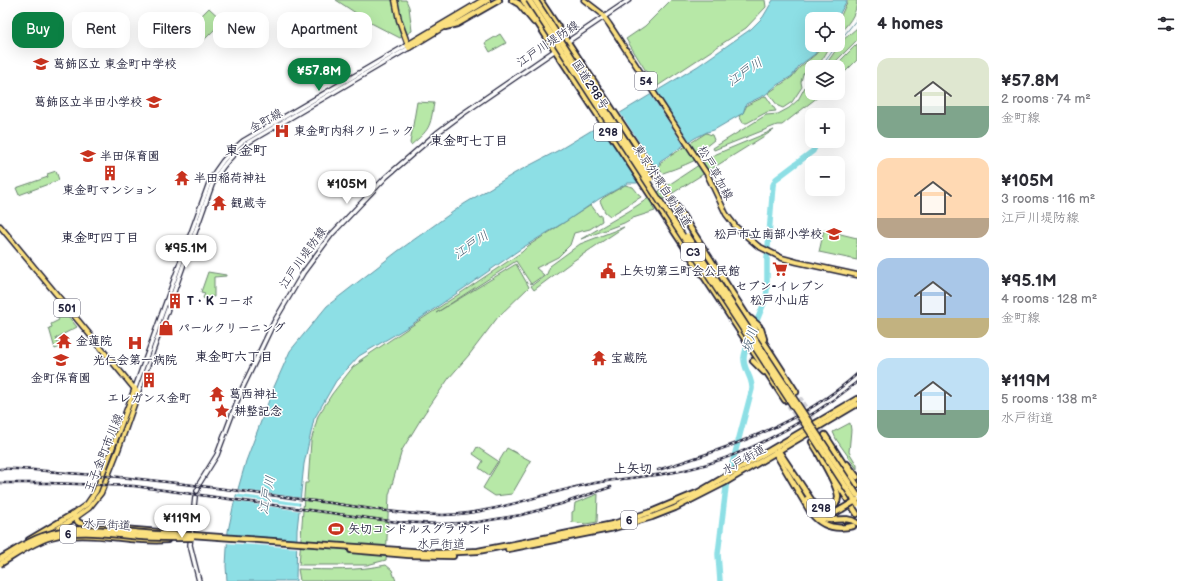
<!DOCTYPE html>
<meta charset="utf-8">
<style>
:root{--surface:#fff;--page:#f2f2f3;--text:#2b2b33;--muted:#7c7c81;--accent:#0b8043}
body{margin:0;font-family:"Balsamiq Sans","Klee One",sans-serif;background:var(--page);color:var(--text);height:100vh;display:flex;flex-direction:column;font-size:15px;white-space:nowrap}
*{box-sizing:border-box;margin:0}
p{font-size:13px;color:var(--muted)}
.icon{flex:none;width:22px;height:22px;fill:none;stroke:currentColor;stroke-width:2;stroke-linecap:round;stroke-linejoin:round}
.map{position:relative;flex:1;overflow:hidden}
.side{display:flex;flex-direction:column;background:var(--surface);width:340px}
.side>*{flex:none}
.top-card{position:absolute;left:12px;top:12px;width:380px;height:36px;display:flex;gap:8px}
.buttons{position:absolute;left:805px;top:12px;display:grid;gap:8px}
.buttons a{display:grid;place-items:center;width:40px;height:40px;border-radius:8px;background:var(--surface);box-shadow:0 4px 16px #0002;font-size:20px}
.price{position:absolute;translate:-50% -34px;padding:0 9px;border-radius:14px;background:#fff;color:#222;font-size:13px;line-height:26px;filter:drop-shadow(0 1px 2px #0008)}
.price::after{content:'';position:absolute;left:50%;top:24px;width:12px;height:9px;margin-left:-6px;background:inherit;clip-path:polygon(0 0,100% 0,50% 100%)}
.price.selected{background:var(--accent);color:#fff}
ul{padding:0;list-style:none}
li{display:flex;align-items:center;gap:12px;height:100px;padding:0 20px}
li span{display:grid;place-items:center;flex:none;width:112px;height:80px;border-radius:12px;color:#555}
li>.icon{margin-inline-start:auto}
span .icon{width:48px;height:48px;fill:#fffc;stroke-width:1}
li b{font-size:17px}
h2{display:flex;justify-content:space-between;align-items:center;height:48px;padding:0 20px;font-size:17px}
.tag{padding:0 14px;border-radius:12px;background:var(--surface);box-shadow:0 4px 16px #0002;font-size:14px;line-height:36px}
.tag.selected{background:var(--accent);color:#fff}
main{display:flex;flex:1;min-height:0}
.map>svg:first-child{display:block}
.green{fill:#b7e8a7;stroke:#6c8571}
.water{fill:#8ddfe5;stroke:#6293a1}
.pier{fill:#fff}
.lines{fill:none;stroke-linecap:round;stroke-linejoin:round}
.stream{stroke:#6293a1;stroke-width:1}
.river{stroke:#8ddfe5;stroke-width:5.5}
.trunk-tunnel{stroke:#d3d3d8;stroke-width:4.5;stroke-dasharray:4.5 2;stroke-linecap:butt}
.secondary-casing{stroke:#22223b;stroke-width:6}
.primary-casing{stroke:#22223b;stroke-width:7}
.trunk-casing{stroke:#22223b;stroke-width:8}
.secondary{stroke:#fff;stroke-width:3.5}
.primary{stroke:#fbe080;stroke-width:4}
.trunk{stroke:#fbe080;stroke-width:4.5}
.rail-casing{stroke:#22223b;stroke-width:2.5}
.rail{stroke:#fff;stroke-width:1;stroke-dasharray:3;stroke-linecap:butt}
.trunk-bridge-casing{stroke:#22223b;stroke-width:8;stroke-linecap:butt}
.motorway-bridge-casing{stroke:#22223b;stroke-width:8;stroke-linecap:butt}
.trunk-bridge{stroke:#fbe080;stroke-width:4.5}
.motorway-bridge{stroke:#fbe080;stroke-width:5}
.labels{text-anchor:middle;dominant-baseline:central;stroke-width:3;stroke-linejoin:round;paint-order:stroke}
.shield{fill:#fff;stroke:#646476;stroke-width:1}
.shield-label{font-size:11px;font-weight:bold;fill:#22223b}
.street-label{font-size:12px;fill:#22223b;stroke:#fff}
.poi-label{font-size:12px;font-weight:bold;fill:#22223b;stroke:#fff;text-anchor:start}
.water-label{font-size:13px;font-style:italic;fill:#425b6e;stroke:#fff}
.neighbourhood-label{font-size:13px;font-weight:bold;fill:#22223b;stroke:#fff}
.quarter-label{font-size:14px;font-weight:bold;fill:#22223b;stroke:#fff}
</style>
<main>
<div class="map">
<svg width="857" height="581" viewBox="0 0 857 581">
<rect width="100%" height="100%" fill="#fff"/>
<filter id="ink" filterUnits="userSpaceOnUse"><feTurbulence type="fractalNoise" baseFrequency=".025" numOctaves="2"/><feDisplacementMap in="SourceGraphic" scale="8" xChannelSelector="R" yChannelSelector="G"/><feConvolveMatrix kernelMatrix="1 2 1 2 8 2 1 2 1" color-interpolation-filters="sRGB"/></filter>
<g filter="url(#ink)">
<g class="green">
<path d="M336 0H406L409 7 412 31 400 38 371 23Z"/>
<path d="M671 0H765L766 7 746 28 656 87 626 39 645 26Z"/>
<path d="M848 0H857C857 15 847 25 838 35V22Z"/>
<path d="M209 8 223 21 203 41 190 27Z"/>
<path d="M857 28V40L830 67H824L843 40Z"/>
<path d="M500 34 506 43 490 52 485 43Z"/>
<path d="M857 44V60L838 79V67H834Z"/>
<path d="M822 45H831C826 52 821 66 812 67V69L803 74 801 82 802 87 792 102 783 108 778 106 768 93 792 77 800 67 816 54Z"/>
<path d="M812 81V93H823L782 125H777L714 150 713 148 766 115 778 114 789 108 798 100 805 87Z"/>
<path d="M766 96 776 111 767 112 747 123H743L739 116 743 113 747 105Z"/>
<path d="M417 102 434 103C430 128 430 129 411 145L410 143Z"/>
<path d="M774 130 652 206 655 211 633 218 624 223 581 239 629 211 714 155Z"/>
<path d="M706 133 712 135 714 140 704 148 707 154C693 162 678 168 663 173L659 169 661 162Z"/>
<path d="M56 171 59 180 19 195 16 188 48 177 47 174Z"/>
<path d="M625 185 633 187 641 197 610 216 605 212 600 201 603 198Z"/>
<path d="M591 205 599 216 601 215 602 221 590 229 574 233 570 245 558 257 536 268 544 275 531 284 516 261 436 313 516 264 529 287 498 317 469 355 449 378 424 414 402 450 389 495 386 560 367 565H299L305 483H308L311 441 318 416 332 394 353 367 363 360 359 362V361L522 252 528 246Z"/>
<path d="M624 227 573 261 534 290 531 286 547 274 550 266 580 244Z"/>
<path d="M824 230 857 238V260L819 252Z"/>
<path d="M208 272 226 275V276L214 277V297L210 296 209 300 203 298 205 293 201 292Z"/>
<path d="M63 310 77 327 56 338 60 347 55 349 49 328 52 327 51 324 59 320 56 315Z"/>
<path d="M850 423 851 430 849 452 857 465V469L836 439 833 432Z"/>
<path d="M477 447 498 461 489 475 479 468 483 461 473 454Z"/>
<path d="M507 448 531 461 512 494 495 496 483 488Z"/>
<path d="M598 494 597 522 586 524 572 522V512L574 511 575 503Z"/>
<path d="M386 565 392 570 396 581H300L298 569C328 570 357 571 386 565Z"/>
</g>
<path class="water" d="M773 0H847L837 19H812V45H820L815 54 799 66 792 76 777 85 765 95 746 104 743 113 714 130 707 132 695 138 660 161 658 168 637 183H628L599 199 568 220 522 248 411 325 359 356 336 381 314 419 304 464 297 530 296 581H227L226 566 228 531 234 503 246 461 274 387 290 351 327 306 398 251 464 204 515 173 559 150 698 66 751 29 763 17Z"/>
<g class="pier">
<path d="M655 89 691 143 685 147 649 92Z"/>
<path d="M619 111 658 171 652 175 612 115Z"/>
<path d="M236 489 302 498V503L234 494Z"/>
<path d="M233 497 302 506 301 511 232 501Z"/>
<path d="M226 535 299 540 298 548 226 543Z"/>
</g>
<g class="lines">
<g class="stream">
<path d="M838 43 857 19"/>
<path d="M821 67 837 45"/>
</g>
<g class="river">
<path d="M754 328 766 298 767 290V259L773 185 776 179 813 151 818 141"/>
<path d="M720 581 718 554 727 479 730 472 752 389C753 378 743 369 744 358 744 352 748 345 750 339"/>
</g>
<g class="trunk-tunnel">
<path d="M796 392 825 435"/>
<path d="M785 400 812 442"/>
</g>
<g class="secondary-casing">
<g id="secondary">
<path d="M567 42 629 0"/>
<path d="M135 388 209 183C217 166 228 153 243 141L407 45"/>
<path d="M138 393 212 185C221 166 233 153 249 142L409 48"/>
<path d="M199 484 217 455 241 391 274 322 303 273 332 234 386 177 437 133 461 115 557 49"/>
<path d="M197 491 198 489"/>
<path d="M195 497 190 545 199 581"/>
</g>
</g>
<g class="primary-casing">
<g id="primary">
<path d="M395 0 399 20 409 48 488 0"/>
<path d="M584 0 601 13 609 24 707 174 726 214 736 227 758 246 782 258 797 262 857 275"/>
<path d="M407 45 483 0"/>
<path d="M0 226 138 393 118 450 101 493 89 508 75 518"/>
<path d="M73 514 87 504 96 491 135 388"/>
</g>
</g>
<g class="trunk-casing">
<g id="trunk">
<path d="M512 0 519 4 534 22"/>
<path d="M523 0 555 50 785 400"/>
<path d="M540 0 673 201 796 392"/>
<path d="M445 27 457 24 499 0"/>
<path d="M751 319 759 326"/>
<path d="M761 329 764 339"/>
<path d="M753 361 764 372"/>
<path d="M825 435 857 485"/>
<path d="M812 442 820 455"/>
<path d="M778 450 814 504C823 511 837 511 838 497 838 486 824 465 819 454"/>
<path d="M775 452 811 513C822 527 837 530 853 526"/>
<path d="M847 464 857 477"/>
<path d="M832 475 857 514"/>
<path d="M807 499C817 515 826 519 842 509"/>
<path d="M814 514C830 527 843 513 857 523"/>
<path d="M53 532 75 518"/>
<path d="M192 535 438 553 478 551 525 542 613 524 651 512 699 492 857 399"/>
<path d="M69 536C101 532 134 543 167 540"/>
<path d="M29 540 73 514 78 522 85 526 159 532 165 533"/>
<path d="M508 549 614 528 652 517 675 508 724 483 857 404"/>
<path d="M351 550 409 555 453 556"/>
</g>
</g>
<use href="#secondary" class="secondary"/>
<use href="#primary" class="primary"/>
<use href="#trunk" class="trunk"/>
<g class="rail-casing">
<g id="rail">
<path d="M0 469C22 468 45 471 67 473 150 478 232 490 315 501 357 506 400 515 443 515 496 514 544 492 595 483 622 478 649 477 675 472 739 460 806 423 857 382"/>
<path d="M658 470C728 448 801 424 857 374"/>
<path d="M0 483H48L134 486 397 522 442 524 478 522 521 515 561 504 611 487"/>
</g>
</g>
<use href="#rail" class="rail"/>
<g class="trunk-bridge-casing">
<g id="trunk-bridge">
<path d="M842 509 857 500"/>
<path d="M0 559C14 551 28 541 43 536 75 524 109 531 143 533 159 535 175 534 192 535"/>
<path d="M0 564C17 554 33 542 51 537 81 528 113 535 143 537 159 538 175 538 192 538"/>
</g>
</g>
<g class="motorway-bridge-casing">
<g id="motorway-bridge">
<path d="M529 0 857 504"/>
<path d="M535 0 650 179"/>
<path d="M687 236 857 495"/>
</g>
</g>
<use href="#trunk-bridge" class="trunk-bridge"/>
<use href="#motorway-bridge" class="motorway-bridge"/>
</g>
</g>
<defs>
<g id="school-bare" transform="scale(1.2)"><path d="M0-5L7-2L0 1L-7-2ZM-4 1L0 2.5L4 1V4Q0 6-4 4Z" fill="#c8321e" stroke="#fff" stroke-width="2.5" paint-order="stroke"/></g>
<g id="hospital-bare" transform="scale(1.2)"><path d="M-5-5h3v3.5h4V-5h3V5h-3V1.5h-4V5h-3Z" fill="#c8321e" stroke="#fff" stroke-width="2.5" paint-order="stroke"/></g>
<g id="building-bare" transform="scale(1.2)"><path d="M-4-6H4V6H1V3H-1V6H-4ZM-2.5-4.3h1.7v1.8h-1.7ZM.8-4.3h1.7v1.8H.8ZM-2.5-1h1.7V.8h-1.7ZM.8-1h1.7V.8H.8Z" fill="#c8321e" stroke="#fff" stroke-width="2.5" paint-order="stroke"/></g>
<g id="temple-bare" transform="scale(1.2)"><path d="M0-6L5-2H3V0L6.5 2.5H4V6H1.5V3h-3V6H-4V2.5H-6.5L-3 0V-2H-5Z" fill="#c8321e" stroke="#fff" stroke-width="2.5" paint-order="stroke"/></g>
<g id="supermarket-bare" transform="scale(1.2)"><path d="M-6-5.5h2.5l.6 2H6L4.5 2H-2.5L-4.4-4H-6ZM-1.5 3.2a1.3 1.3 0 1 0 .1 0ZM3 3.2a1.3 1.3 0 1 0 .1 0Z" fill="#c8321e" stroke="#fff" stroke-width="2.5" paint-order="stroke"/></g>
<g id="civic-bare" transform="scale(1.2)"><path d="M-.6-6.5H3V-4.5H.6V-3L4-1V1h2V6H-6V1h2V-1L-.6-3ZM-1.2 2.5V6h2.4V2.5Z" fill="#c8321e" stroke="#fff" stroke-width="2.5" paint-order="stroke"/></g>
<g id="shop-bare" transform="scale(1.2)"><path d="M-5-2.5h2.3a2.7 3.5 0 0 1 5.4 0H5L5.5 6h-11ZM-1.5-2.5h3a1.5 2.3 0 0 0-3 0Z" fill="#c8321e" stroke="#fff" stroke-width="2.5" paint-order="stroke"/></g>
<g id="sight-bare" transform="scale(1.2)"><path d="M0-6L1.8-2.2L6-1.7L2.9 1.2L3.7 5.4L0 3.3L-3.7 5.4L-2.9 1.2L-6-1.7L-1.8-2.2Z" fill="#c8321e" stroke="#fff" stroke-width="2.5" paint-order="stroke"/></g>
<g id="stadium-bare" transform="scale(1.2)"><path d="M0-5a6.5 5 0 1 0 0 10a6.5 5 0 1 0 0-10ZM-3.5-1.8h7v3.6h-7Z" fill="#c8321e" stroke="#fff" stroke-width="2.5" paint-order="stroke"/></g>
</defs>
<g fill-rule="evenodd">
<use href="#school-bare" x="41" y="64"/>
<use href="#school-bare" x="154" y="102"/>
<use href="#hospital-bare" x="282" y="131"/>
<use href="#school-bare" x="88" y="156"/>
<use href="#building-bare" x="110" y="173"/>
<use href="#temple-bare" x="182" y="178"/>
<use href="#temple-bare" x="219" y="203"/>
<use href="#school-bare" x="834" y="234"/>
<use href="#supermarket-bare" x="780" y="269"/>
<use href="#civic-bare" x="608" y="271"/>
<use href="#building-bare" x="175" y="301"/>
<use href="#shop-bare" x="166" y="328"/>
<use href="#temple-bare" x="64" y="341"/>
<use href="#hospital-bare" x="135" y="343"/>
<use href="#temple-bare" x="599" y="358"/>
<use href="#school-bare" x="61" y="360"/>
<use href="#building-bare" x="149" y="380"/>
<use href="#temple-bare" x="217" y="394"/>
<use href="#sight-bare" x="222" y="411"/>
<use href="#stadium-bare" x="336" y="529"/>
</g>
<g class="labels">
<g class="shield">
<rect x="635" y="72" width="22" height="18" rx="3"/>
<rect x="594" y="123" width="28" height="18" rx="3"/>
<rect x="681" y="243" width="24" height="18" rx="3"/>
<rect x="54" y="299" width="26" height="18" rx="3"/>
<rect x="807" y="499" width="28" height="18" rx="3"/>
<rect x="621" y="511" width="16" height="18" rx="3"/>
<rect x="60" y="525" width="16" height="18" rx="3"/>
</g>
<g class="shield-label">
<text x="646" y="81">54</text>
<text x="608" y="132">298</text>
<text x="693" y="252">C3</text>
<text x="67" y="308">501</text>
<text x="821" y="508">298</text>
<text x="629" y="520">6</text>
<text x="68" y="534">6</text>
</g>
<g class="street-label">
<text transform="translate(548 44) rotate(-34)">江戸川堤防線</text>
<text transform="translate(590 85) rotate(57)">国道298号</text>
<text transform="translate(266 121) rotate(-30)">金町線</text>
<text transform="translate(715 173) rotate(61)">松戸草加線</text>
<text transform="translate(662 186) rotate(57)">東京外環自動車道</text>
<text transform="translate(303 258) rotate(-55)">江戸川堤防線</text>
<text transform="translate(104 453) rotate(-68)">王子金町市川線</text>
<text transform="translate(744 460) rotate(-30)">水戸街道</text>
<text transform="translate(107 525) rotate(3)">水戸街道</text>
<text x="441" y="544">水戸街道</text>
</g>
<g class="poi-label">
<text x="53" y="64">葛飾区立 東金町中学校</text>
<text x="142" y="102" text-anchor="end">葛飾区立半田小学校</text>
<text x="294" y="131">東金町内科クリニック</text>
<text x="100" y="156">半田保育園</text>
<text x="194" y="178">半田稲荷神社</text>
<text x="110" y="190" text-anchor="middle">東金町マンション</text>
<text x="231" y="203">観蔵寺</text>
<text x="822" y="234" text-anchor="end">松戸市立南部小学校</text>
<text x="620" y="271">上矢切第三町会公民館</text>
<text x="780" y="286" text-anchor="middle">セブン-イレブン<tspan x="780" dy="14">松戸小山店</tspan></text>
<text x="187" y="301">T・K コーポ</text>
<text x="178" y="328">パールクリーニング</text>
<text x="76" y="341">金蓮院</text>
<text x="611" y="358">宝蔵院</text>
<text x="135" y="360" text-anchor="middle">光仁会第一病院</text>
<text x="61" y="378" text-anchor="middle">金町保育園</text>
<text x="229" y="394">葛西神社</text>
<text x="149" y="398" text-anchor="middle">エレガンス金町</text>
<text x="234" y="411">耕整記念</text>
<text x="348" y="529">矢切コンドルスグラウンド</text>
</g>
<g class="water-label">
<text transform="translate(745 72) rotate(-34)">江戸川</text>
<text transform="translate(471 245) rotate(-34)">江戸川</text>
<text transform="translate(750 340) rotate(-73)">坂川</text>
<text transform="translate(267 495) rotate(-78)">江戸川</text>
</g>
<g class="neighbourhood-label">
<text x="469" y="141">東金町七丁目</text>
<text x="100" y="238">東金町四丁目</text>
<text x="234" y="357">東金町六丁目</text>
<text x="633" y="469">上矢切</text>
</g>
<g class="quarter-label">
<text x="246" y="150">東金町</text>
</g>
</g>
</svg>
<div class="buttons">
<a><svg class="icon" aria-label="locate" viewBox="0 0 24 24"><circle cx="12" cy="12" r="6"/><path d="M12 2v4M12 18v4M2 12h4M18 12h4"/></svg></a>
<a><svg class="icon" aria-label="layers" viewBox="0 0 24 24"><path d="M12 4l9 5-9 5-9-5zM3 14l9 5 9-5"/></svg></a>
<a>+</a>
<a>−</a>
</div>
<b class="price selected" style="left:319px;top:92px">¥57.8M</b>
<b class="price" style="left:347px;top:205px">¥105M</b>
<b class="price" style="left:186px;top:269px">¥95.1M</b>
<b class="price" style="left:182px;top:539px">¥119M</b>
<div class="top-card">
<a class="tag selected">Buy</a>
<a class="tag">Rent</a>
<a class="tag">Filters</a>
<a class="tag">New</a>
<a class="tag">Apartment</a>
</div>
</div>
<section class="side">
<h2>4 homes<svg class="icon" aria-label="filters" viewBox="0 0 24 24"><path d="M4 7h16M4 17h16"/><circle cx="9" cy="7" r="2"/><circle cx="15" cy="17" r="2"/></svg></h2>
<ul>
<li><span style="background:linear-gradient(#dfe7d0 60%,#7fa58c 0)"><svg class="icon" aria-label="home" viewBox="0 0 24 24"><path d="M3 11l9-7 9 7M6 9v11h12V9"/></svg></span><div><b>¥57.8M</b><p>2 rooms · 74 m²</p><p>金町線</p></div></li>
<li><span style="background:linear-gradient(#ffd9b3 75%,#b9a48a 0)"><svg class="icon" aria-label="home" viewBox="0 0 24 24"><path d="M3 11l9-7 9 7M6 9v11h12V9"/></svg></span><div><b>¥105M</b><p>3 rooms · 116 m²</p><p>江戸川堤防線</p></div></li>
<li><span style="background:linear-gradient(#a9c7e8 75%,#c2b280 0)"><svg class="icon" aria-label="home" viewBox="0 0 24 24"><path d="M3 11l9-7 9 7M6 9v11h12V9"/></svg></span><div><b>¥95.1M</b><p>4 rooms · 128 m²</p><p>金町線</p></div></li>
<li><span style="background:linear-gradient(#bfe0f5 65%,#7fa58c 0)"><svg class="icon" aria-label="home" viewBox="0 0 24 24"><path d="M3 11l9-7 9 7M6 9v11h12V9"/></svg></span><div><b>¥119M</b><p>5 rooms · 138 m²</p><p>水戸街道</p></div></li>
</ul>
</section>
</main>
